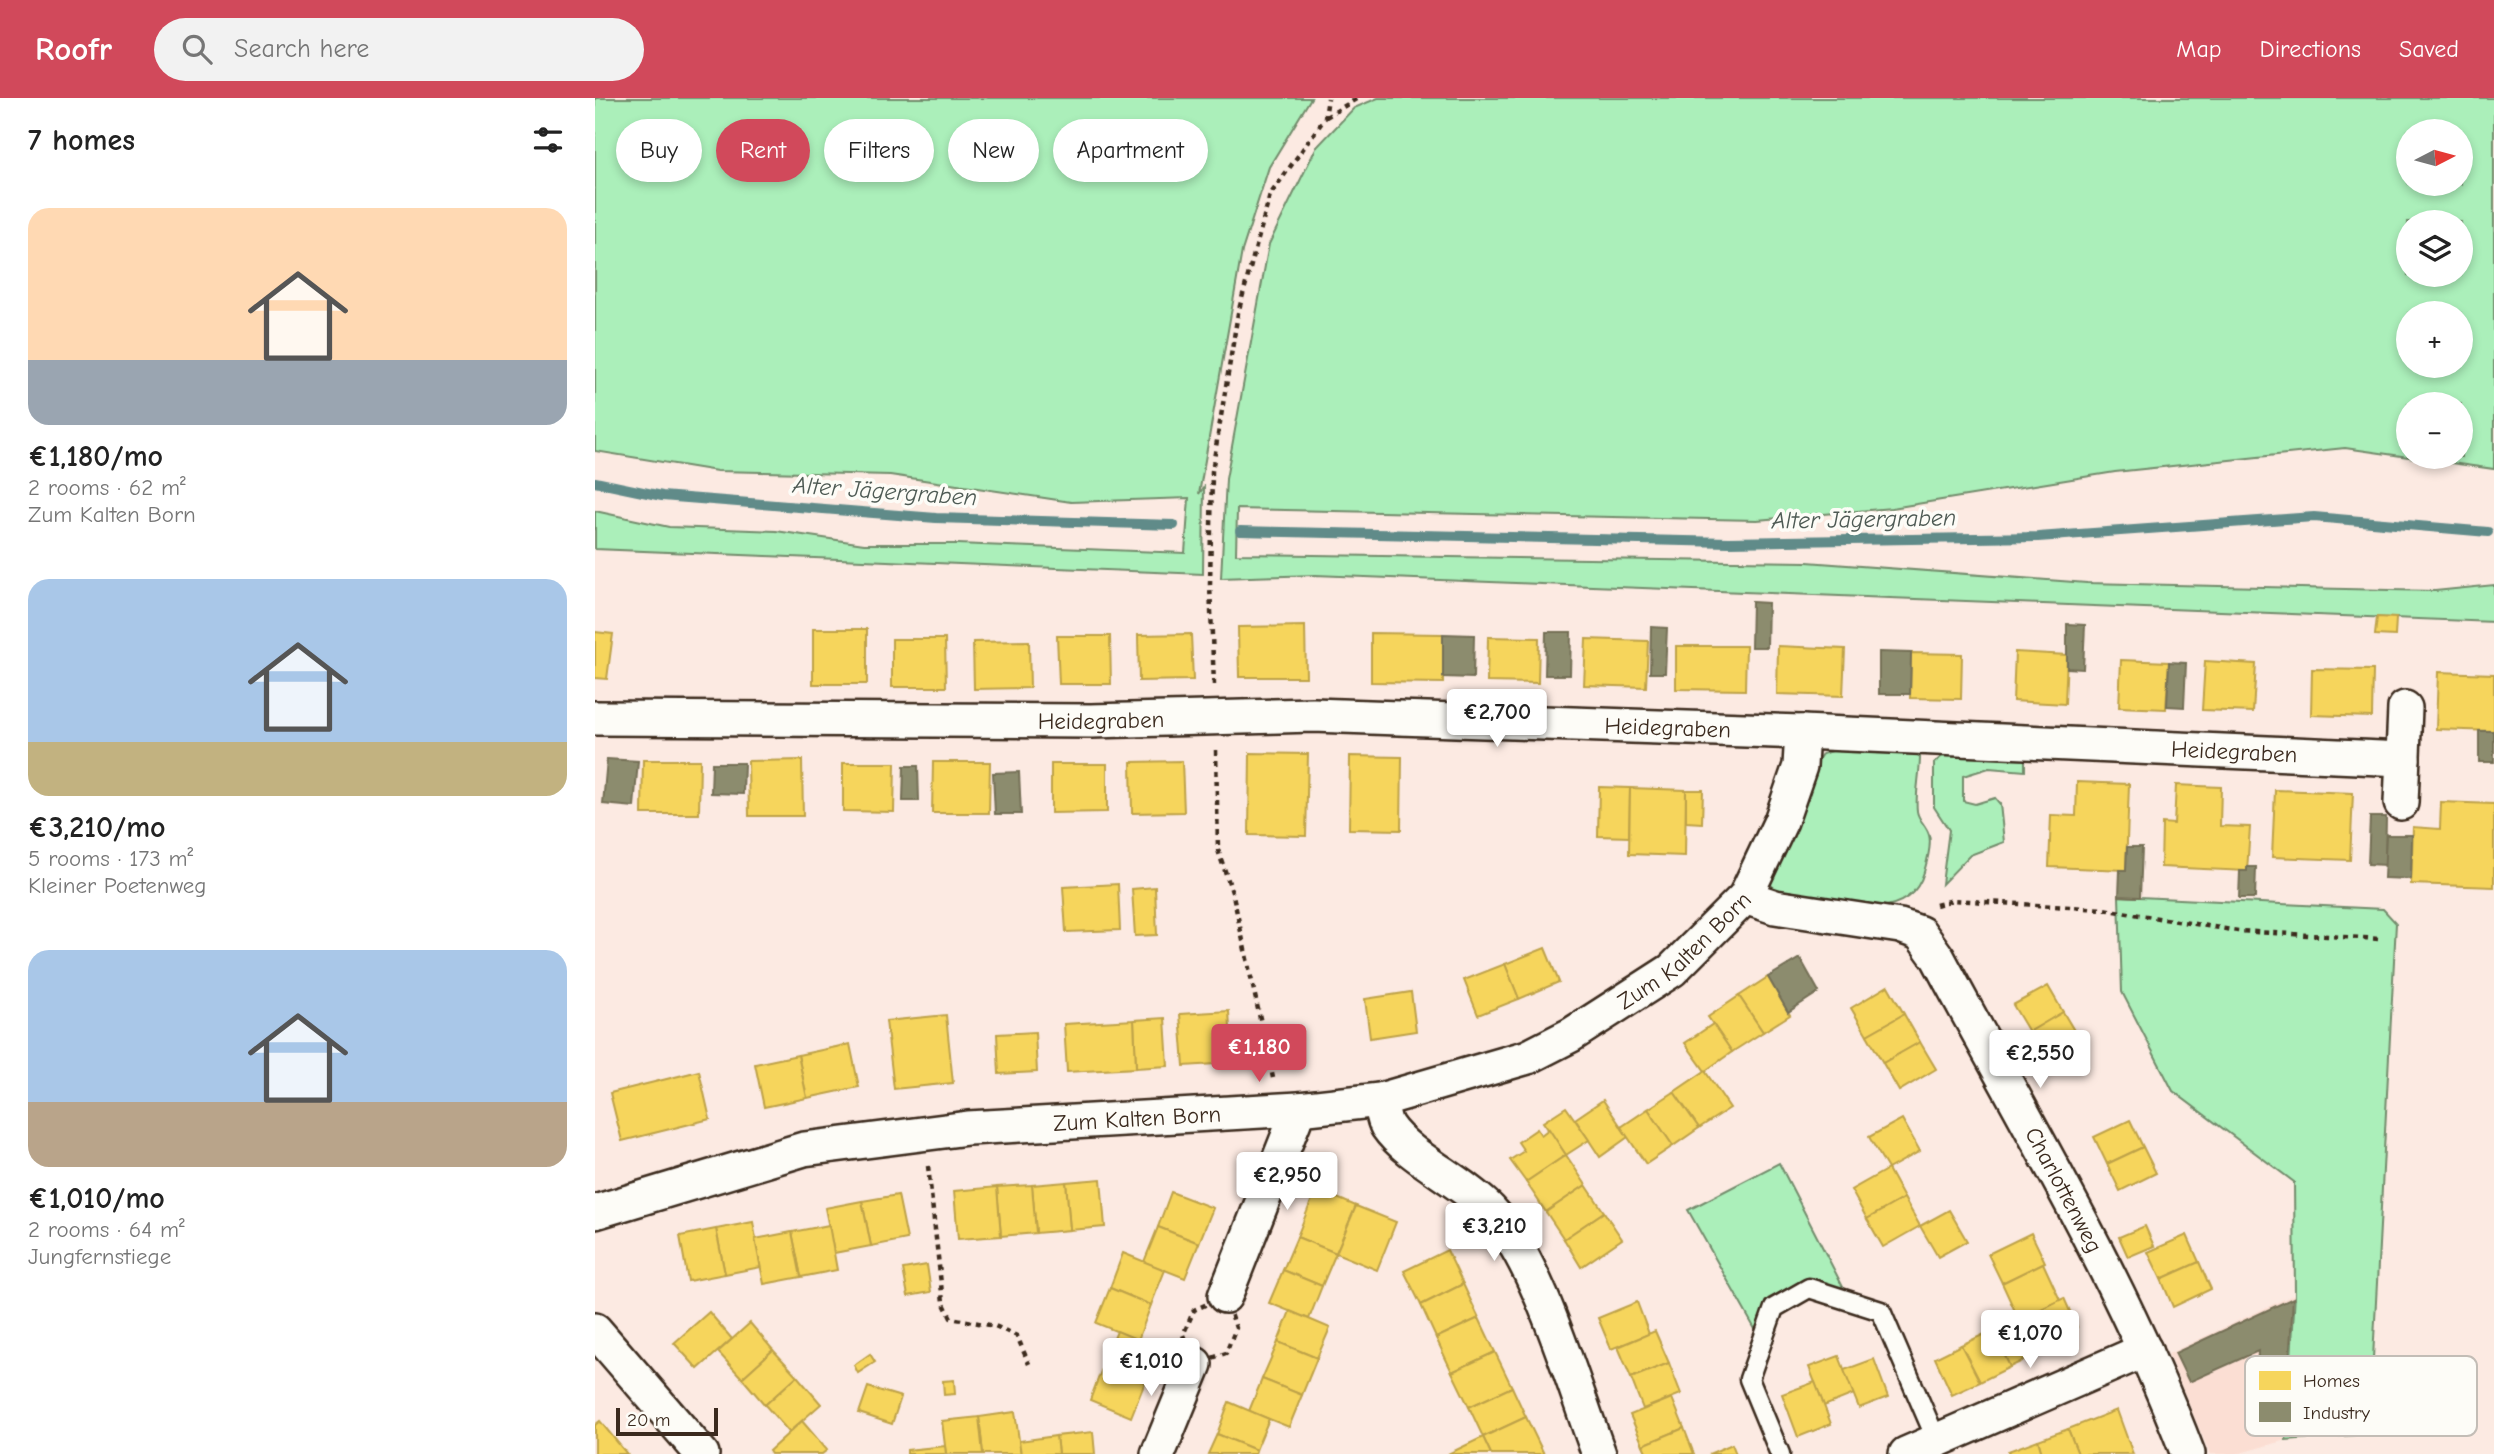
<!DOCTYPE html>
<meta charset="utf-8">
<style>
:root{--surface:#fff;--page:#f2f2f2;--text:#222;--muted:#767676;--accent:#d1495b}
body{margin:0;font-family:"Comic Neue",sans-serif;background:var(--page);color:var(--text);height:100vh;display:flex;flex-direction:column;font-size:26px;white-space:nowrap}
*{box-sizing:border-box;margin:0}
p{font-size:23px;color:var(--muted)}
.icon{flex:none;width:38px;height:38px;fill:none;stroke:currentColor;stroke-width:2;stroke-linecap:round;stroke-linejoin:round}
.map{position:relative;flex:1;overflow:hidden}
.drawer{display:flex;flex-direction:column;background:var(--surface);width:595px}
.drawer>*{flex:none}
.guide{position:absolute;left:21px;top:21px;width:665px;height:63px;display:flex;gap:14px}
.needle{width:46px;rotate:84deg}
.controls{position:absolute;left:1801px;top:21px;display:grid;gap:14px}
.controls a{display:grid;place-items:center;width:77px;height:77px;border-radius:50%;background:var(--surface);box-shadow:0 4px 10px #0003;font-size:35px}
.scale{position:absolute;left:21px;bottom:18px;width:102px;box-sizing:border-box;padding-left:7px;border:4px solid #3b2a1e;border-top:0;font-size:19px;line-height:24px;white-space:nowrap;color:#3b2a1e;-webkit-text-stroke:5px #fdfcf7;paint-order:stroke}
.price{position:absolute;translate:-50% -60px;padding:0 16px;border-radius:7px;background:#fff;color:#222;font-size:23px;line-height:46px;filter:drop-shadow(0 2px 4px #0008)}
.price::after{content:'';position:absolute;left:50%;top:42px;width:21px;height:16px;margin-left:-10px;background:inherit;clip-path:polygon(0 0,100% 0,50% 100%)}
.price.on{background:var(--accent);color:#fff}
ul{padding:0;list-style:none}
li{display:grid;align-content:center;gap:14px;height:371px;padding:0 28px}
li span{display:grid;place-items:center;height:217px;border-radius:21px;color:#555}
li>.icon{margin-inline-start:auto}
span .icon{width:126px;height:126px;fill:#fffc;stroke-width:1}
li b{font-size:30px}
h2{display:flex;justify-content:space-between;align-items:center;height:84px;padding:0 28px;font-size:30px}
.tag{padding:0 24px;border-radius:32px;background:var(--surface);box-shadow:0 4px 10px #0003;font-size:24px;line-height:63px}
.tag.on{background:var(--accent);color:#fff}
header{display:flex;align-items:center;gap:42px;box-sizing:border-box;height:98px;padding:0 35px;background:var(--accent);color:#fff}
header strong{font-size:33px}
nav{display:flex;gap:38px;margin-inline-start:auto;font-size:24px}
.search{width:490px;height:63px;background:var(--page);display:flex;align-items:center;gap:18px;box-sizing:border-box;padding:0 24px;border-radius:38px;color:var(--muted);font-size:26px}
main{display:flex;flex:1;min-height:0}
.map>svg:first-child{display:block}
.built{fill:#fbded3}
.green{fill:#abefba;stroke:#738c6c;stroke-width:2;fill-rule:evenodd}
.homes{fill:#f6d55c;stroke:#bea249;stroke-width:2}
.industry{fill:#8c8c6e;stroke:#746f56;stroke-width:2}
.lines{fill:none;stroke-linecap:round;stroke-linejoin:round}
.stream{stroke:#618b89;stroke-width:10}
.lane-casing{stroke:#3b2a1e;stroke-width:23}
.street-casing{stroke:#3b2a1e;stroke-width:38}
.path{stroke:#3b2a1e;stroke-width:4.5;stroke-dasharray:5 5;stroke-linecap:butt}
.lane{stroke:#fdfcf7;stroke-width:18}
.street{stroke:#fdfcf7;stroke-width:33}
.labels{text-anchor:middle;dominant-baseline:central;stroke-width:7;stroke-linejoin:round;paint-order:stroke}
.street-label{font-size:23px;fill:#3b2a1e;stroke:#fdfcf7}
.water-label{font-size:24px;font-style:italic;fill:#4e5a54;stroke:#fdfcf7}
.key{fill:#fdfcf7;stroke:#c3bdb6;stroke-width:2}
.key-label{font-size:19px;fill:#3b2a1e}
</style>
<header>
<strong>Roofr</strong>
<div class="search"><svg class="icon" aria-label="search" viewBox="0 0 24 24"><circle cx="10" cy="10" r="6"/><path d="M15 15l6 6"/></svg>Search here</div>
<nav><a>Map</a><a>Directions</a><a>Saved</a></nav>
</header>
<main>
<section class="drawer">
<h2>7 homes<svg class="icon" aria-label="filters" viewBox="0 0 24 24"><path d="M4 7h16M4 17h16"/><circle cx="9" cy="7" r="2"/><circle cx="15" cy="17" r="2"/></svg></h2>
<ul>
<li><span style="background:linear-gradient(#ffd9b3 70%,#9aa5b1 0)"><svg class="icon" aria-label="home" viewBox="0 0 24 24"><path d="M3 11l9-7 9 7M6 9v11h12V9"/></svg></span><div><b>€1,180/mo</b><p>2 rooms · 62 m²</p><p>Zum Kalten Born</p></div></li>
<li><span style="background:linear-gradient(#a9c7e8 75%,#c2b280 0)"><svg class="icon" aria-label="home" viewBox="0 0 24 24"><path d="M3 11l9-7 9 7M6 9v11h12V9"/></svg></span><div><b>€3,210/mo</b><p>5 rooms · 173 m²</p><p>Kleiner Poetenweg</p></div></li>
<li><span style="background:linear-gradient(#a9c7e8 70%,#b9a48a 0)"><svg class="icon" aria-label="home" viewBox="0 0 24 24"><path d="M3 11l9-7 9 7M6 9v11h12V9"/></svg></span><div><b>€1,010/mo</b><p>2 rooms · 64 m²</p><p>Jungfernstiege</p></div></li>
</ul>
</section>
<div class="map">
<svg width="1899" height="1356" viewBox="0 0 1899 1356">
<rect width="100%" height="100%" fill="#fceae2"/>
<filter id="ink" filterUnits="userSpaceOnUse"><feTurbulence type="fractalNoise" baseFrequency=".0143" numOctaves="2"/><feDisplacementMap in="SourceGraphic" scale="14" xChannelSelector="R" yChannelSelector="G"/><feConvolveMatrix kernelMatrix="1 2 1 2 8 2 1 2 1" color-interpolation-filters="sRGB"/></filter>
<g filter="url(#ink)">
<path class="built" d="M1700 1196 1691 1342 1642 1356H1615L1573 1256Z"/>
<g class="green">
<path d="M0 0H716L674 69 647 153 604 396 609 389 608 476 0 451V413L74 429 181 433 269 446H362L590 455 594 400 476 404 295 377 122 373 0 353Z"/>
<path d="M783 0H1899V371L1750 350 1520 374 1297 410 1162 422 642 411 641 456 1212 464 1492 485 1840 493 1899 487V524L720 477 626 480 631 381 674 146 721 50 759 10ZM1813 33H1866V86H1813ZM1813 124H1866V177H1813ZM1866 215V268H1813V215ZM1813 306H1866V359H1813Z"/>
<path d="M1241 652 1319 654 1325 659C1325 677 1320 696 1322 713 1323 722 1332 728 1334 737 1337 747 1332 764 1329 774 1312 834 1227 802 1182 795L1175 785 1218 669 1227 656Z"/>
<path d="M1351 655 1430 659V673L1394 670 1368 678V703L1380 706 1400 700 1405 706 1409 744 1375 757 1347 786 1354 732 1339 709V665Z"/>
<path d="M1524 798 1788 811 1801 825 1774 1336 1691 1342 1700 1196 1699 1084 1578 993 1527 894Z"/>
<path d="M1184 1065 1250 1193 1212 1180 1173 1201 1161 1233 1093 1112Z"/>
</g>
<g class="homes">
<path d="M1782 519 1801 520 1800 538 1780 537Z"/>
<path d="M710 528 711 579H644L643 529Z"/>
<rect x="218" y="531" width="54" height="55"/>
<path d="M0 534 18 536 12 581 0 580Z"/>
<path d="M776 535 848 536V585L776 584Z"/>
<path d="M596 536 598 582 544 583 543 537Z"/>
<path d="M462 538H515L516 586H464Z"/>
<path d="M893 539 944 540 943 585 892 584Z"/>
<path d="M297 541H350L351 589H297Z"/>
<path d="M991 541 1053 543 1051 589 989 587Z"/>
<path d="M434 543 435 590 379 591 378 544Z"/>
<path d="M1081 548H1151L1150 592 1081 591Z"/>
<path d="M1183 548 1250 551 1248 598 1182 596Z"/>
<path d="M1420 554 1472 557 1470 606 1418 603Z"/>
<path d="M1316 555 1367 556 1366 601 1315 600Z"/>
<path d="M1526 562 1574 564 1571 611 1524 609Z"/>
<path d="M1610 563 1661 566 1658 614 1607 612Z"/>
<path d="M1717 571 1778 572 1777 619 1716 617Z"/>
<path d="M1843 574 1899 576V633L1841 631Z"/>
<path d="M655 655 713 656 711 738 654 737Z"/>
<path d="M755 658 807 659 806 732 754 731Z"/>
<path d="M48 662H105L104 716H47Z"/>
<path d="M207 662 208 718H154L153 663Z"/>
<path d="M587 663 589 714 537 715 536 664Z"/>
<path d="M338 664H395L394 715H337Z"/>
<path d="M248 665H300L299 714 248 713Z"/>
<path d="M456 666H512V714L456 715Z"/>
<path d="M1482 684 1534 686 1531 772 1454 769 1456 717 1481 718Z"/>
<path d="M1581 687 1626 689 1625 728 1655 729 1652 773 1566 769 1567 725 1579 726Z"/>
<path d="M1004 689 1035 690 1034 739 1003 738Z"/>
<path d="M1035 690 1091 692 1090 758 1034 756Z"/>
<path d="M1091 692H1108L1107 725 1091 724Z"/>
<path d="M1680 692 1758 695 1755 762 1677 759Z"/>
<path d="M1846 704 1899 706V789L1816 786 1818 729 1845 731Z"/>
<path d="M523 786 525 832 471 834 468 789Z"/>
<path d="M560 789 562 837 540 838 537 791Z"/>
<path d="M950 850 964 884 924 901 910 866Z"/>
<path d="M910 866 924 901 883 917 869 882Z"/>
<path d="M1173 879 1195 917 1168 934 1144 898Z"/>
<path d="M1293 888 1309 916 1272 937 1256 910Z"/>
<path d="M1453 888 1468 914 1434 934 1418 907Z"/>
<path d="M816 894 821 933 775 940 770 901Z"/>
<path d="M1144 898 1168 934 1137 954 1113 919Z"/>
<path d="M634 913 637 965 589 968 585 916Z"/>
<path d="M1468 914 1484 941 1449 961 1434 934Z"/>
<path d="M1309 916 1325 944 1288 965 1272 937Z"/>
<path d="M351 917 358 985 299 991 291 923Z"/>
<path d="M570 920 573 968 541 970 539 922Z"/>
<path d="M539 922 541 970 472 974 469 926Z"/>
<path d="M1118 926 1137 954 1110 973 1090 945Z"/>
<path d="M440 934 442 974 404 976 402 936Z"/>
<path d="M1325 944 1341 971 1304 993 1288 965Z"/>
<path d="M255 946 264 989 212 1000 203 957Z"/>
<path d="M203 957 212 1000 169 1009 160 966Z"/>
<path d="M104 973 115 1021 27 1043 15 995Z"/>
<path d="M1110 973 1135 1010 1104 1030 1079 994Z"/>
<path d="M1079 994 1104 1030 1078 1048 1053 1011Z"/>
<path d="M1008 1002 1033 1039 1005 1059 980 1021Z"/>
<path d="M971 1009 994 1042 971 1057 948 1024Z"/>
<path d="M1053 1011 1078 1048 1051 1066 1026 1029Z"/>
<path d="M1307 1021 1325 1053 1293 1071 1274 1039Z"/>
<path d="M1535 1022 1548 1049 1512 1066 1499 1039Z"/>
<path d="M942 1031 946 1037 954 1031 971 1057 931 1084 915 1062 929 1053 923 1044Z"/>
<path d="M1548 1049 1561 1075 1525 1093 1512 1066Z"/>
<path d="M971 1057 991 1087 951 1114 931 1084Z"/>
<path d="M1293 1071 1309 1100 1272 1121 1256 1092Z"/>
<path d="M506 1081 510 1129 475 1132 471 1084Z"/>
<path d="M471 1084 475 1132 441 1135 437 1087Z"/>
<path d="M437 1087 441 1135 406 1138 402 1089Z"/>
<path d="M991 1087 1009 1114 969 1141 951 1114Z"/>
<path d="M402 1089 406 1138 363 1141 359 1093Z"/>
<path d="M721 1091 761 1108 741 1155 702 1139Z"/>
<path d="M576 1094 618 1110 604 1145 563 1129Z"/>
<path d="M303 1097 312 1141 276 1148 267 1103Z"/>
<path d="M1309 1100 1325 1128 1288 1149 1272 1121Z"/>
<path d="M267 1103 276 1148 239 1155 230 1110Z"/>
<path d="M761 1108 801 1124 782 1172 741 1155Z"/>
<path d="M1354 1112 1372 1143 1343 1159 1325 1128Z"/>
<path d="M1009 1114 1027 1141 986 1169 969 1141Z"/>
<path d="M158 1124 166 1169 130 1176 121 1131Z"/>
<path d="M234 1127 242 1172 206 1179 197 1134Z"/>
<path d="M1550 1128 1559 1148 1533 1159 1524 1139Z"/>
<path d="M563 1129 604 1145 590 1180 549 1164Z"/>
<path d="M121 1131 130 1176 93 1183 85 1138Z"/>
<path d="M197 1134 206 1179 169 1186 160 1141Z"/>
<path d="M1436 1135 1450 1164 1407 1185 1393 1156Z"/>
<path d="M1592 1137 1604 1164 1566 1181 1553 1154Z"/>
<path d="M702 1139 741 1155 727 1188 688 1172Z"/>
<path d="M852 1152 868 1186 826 1207 809 1173Z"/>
<path d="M528 1155 570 1172 556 1207 515 1190Z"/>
<path d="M1604 1164 1616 1191 1578 1209 1566 1181Z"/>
<path d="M1448 1165 1465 1202 1424 1222 1407 1185Z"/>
<path d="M332 1167 336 1194 313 1198 308 1171Z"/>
<path d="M688 1172 727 1188 714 1221 674 1205Z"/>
<path d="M868 1186 884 1220 841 1240 826 1207Z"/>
<path d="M515 1190 556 1207 543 1242 501 1225Z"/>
<path d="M1469 1200 1482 1229 1437 1251 1424 1222Z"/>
<path d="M1042 1204 1054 1236 1016 1251 1003 1220Z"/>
<path d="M695 1213 735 1230 722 1260 683 1244Z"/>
<path d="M114 1214 137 1241 103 1271 79 1245Z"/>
<path d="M884 1220 900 1254 857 1274 841 1240Z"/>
<path d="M1420 1222 1438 1258 1415 1269 1398 1232Z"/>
<path d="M155 1225 178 1252 147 1280 123 1254Z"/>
<path d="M1398 1232 1415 1269 1385 1284 1366 1247Z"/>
<path d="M522 1233 563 1250 550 1284 508 1268Z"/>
<path d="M1060 1233 1074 1265 1036 1280 1023 1249Z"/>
<path d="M683 1244 722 1260 707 1297 667 1281Z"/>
<path d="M1366 1247 1385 1284 1357 1297 1340 1260Z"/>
<path d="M178 1252 202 1278 170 1307 147 1280Z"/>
<path d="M900 1254 917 1289 874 1309 857 1274Z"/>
<path d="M275 1256 280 1264 263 1275 259 1267Z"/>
<path d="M1244 1258 1259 1296 1229 1308 1214 1269Z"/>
<path d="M1279 1261 1293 1299 1264 1310 1249 1272Z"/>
<path d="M1074 1265 1086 1296 1048 1311 1036 1280Z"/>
<path d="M508 1268 550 1284 536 1319 495 1302Z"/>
<path d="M202 1278 226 1306 194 1334 170 1307Z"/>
<path d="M667 1281 707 1297 694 1329 654 1313Z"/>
<path d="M359 1282 360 1296 349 1297 348 1283Z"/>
<path d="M1220 1284 1236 1326 1203 1339 1187 1296Z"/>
<path d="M273 1289 306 1299 297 1326 264 1315Z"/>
<path d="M917 1289 931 1319 888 1339 874 1309Z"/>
<path d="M1077 1300 1089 1330 1048 1347 1035 1317Z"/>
<path d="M634 1304 674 1321 661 1352 622 1336Z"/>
<path d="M1522 1312 1538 1356H1483L1473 1331Z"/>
<path d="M420 1314 426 1356H388L384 1319Z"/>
<path d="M384 1319 388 1356H351L347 1323Z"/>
<path d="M931 1319 949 1356H896L888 1339Z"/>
<path d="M5 1323 32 1356H0V1327Z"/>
<path d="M207 1323 232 1352 227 1356H176L174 1353Z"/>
<path d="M1089 1330 1099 1356H1052L1048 1347Z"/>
<path d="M1473 1331 1483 1356H1447L1443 1342Z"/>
<path d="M498 1334 500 1356H463L461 1338Z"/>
<path d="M622 1336 661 1352 660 1356H613Z"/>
<path d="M461 1338 463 1356H426L424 1343Z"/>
<path d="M888 1339 896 1356H853Z"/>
<path d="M1443 1342 1447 1356H1414L1413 1353Z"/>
<path d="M1137 1346 1141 1356H1114Z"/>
<path d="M350 1348 351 1356H312V1352Z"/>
</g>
<g class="industry">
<path d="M1157 504 1173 505 1172 549H1156Z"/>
<path d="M1472 526 1490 527 1488 571 1472 570Z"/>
<path d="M1056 529 1072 530 1070 575H1055Z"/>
<path d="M951 534H976L975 577H950Z"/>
<path d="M848 536 879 537 878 580 848 579Z"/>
<path d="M1284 554 1316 555 1315 596H1284Z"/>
<path d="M1574 564 1591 565 1589 609 1572 608Z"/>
<rect x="1884" y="633" width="15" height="31"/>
<path d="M12 661 43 663 39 709 8 706Z"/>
<path d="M117 665H149L148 696 116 695Z"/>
<path d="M309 668H323L324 703H308Z"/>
<path d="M424 674 426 716H400L398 675Z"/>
<path d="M1775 719H1791L1790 767 1773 766Z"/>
<path d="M1791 737H1817L1816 781 1789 780Z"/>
<path d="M1532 749H1547L1545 799 1524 798 1525 772H1531Z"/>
<path d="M1652 769H1661L1660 800H1644L1645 773H1652Z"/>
<path d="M1205 860 1224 894 1193 914 1173 879Z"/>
<path d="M1698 1200 1690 1335H1659L1663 1253 1594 1284 1580 1255Z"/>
</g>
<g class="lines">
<g class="stream">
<path d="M0 384 67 398 341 420 579 427"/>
<path d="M645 433 1134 444 1443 439 1719 419 1893 434"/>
</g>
<g class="lane-casing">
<path id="lane" d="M1185 1356 1154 1281 1179 1210 1214 1190 1286 1213 1345 1350"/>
</g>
<g class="street-casing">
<g id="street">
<path id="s1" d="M0 620 496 623 718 617 1207 634 1808 661"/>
<path d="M1806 705 1810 610"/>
<path id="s2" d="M1150 799 1180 809 1305 828 1325 835 1343 860C1430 1023 1527 1182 1593 1356"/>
<path d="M785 1002C787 1010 788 1021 792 1028 813 1059 866 1082 895 1112 943 1161 979 1290 1004 1356"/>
<path id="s3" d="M0 1114 209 1051 373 1030 704 1011 785 1002 933 959 976 937 1077 872 1150 799 1186 723 1205 668 1207 634"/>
<path d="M630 1198 704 1011"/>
<path d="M0 1232 107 1356"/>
<path d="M563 1356 600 1266"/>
<path d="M1311 1356 1550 1252"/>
</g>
</g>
<g class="path">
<path d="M731 19 763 0"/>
<path d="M619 587 615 487 617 373 643 215 675 97 730 20 733 0"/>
<path d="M621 652 623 752 638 797 678 980"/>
<path d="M1341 807 1358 802 1508 811 1643 833 1785 841"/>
<path d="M333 1068 348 1204 356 1220 400 1228 422 1238 434 1266"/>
<path d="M630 1198 641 1230 631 1255 600 1266 588 1237 599 1212Z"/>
</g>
<use href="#lane" class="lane"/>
<use href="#street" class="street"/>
</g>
</g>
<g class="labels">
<g class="street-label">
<text stroke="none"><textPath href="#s1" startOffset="506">Heidegraben</textPath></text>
<text stroke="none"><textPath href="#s1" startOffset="1073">Heidegraben</textPath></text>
<text stroke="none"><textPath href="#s1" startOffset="1640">Heidegraben</textPath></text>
<text stroke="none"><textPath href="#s3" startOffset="1141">Zum Kalten Born</textPath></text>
<text stroke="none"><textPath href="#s3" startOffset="553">Zum Kalten Born</textPath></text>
<text stroke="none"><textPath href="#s2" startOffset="474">Charlottenweg</textPath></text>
</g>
<g class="water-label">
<text transform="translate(290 393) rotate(4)">Alter Jägergraben</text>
<text transform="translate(1269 421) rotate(-1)">Alter Jägergraben</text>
</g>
</g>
<rect x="1650" y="1258" width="232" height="80" rx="10" class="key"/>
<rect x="1664" y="1273" width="32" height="19" fill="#f6d55c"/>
<rect x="1664" y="1304" width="32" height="20" fill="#8c8c6e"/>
<g class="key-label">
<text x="1708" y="1289">Homes</text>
<text x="1708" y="1321">Industry</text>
</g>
</svg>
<div class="controls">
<a><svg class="needle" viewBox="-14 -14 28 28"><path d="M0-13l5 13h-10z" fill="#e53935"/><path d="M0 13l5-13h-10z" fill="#767676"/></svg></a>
<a><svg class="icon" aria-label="layers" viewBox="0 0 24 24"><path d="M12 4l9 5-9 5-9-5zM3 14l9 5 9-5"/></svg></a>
<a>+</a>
<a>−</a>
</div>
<div class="scale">20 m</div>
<b class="price" style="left:902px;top:651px">€2,700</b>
<b class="price on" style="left:664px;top:986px">€1,180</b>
<b class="price" style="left:1445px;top:992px">€2,550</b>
<b class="price" style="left:692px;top:1114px">€2,950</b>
<b class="price" style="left:899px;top:1165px">€3,210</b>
<b class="price" style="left:1435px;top:1272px">€1,070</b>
<b class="price" style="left:556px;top:1300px">€1,010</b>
<div class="guide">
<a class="tag">Buy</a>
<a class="tag on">Rent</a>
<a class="tag">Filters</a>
<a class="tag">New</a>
<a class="tag">Apartment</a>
</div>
</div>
</main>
